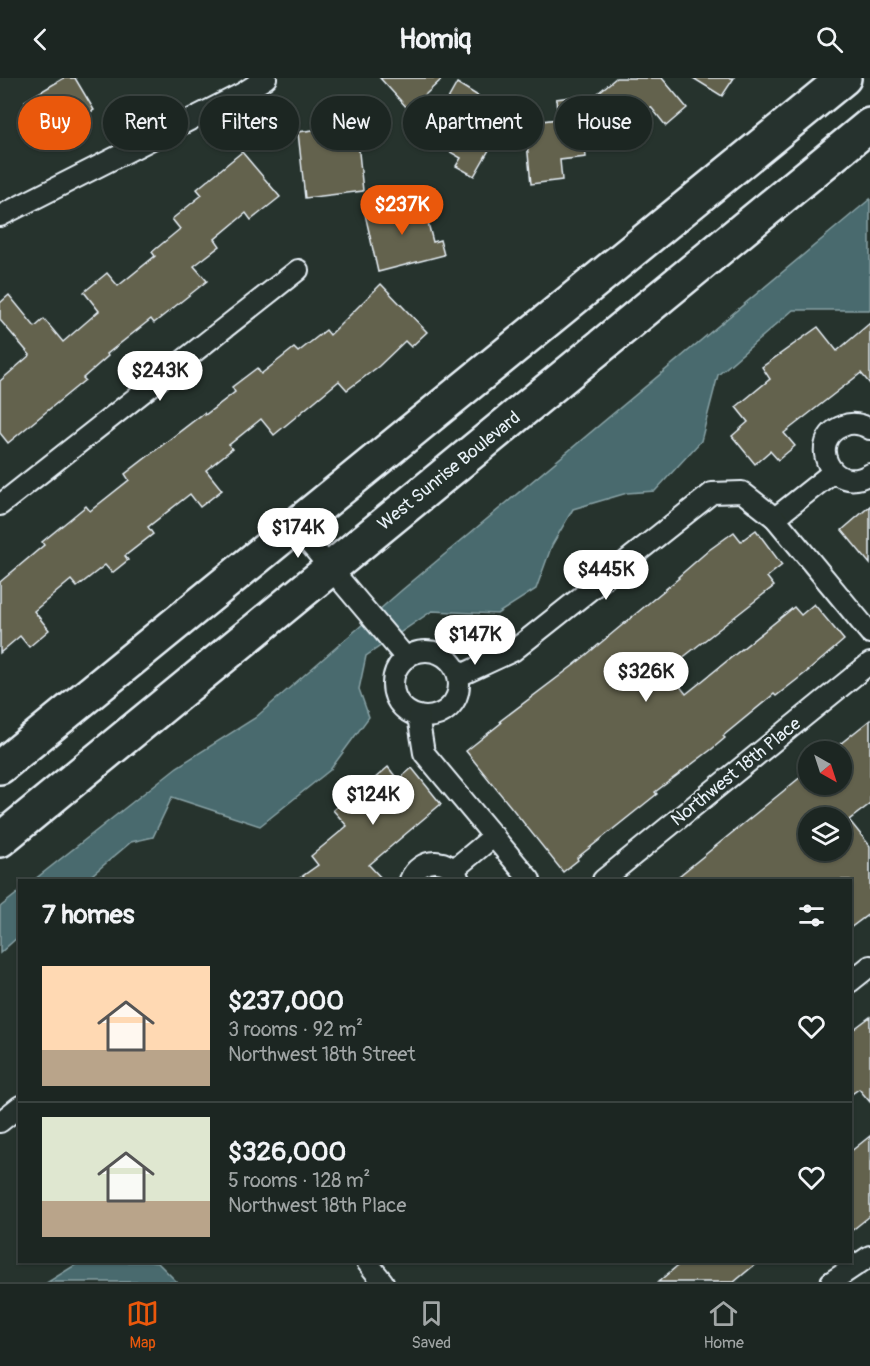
<!DOCTYPE html>
<meta charset="utf-8">
<style>
:root{--surface:#1c2622;--page:#29322f;--text:#f1f3f6;--muted:#a0a5a5;--line:#3a4340;--accent:#ea580c}
body{margin:0;font-family:Pangolin,sans-serif;background:var(--page);color:var(--text);height:100vh;display:flex;flex-direction:column;font-size:22px;white-space:nowrap}
*{box-sizing:border-box;margin:0}
p{font-size:20px;color:var(--muted)}
.icon{flex:none;width:33px;height:33px;fill:none;stroke:currentColor;stroke-width:2;stroke-linecap:round;stroke-linejoin:round}
.map{position:relative;flex:1;overflow:hidden}
.drawer{position:absolute;left:18px;top:801px;width:834px;height:384px;display:flex;flex-direction:column;background:var(--surface);border-radius:0px;box-shadow:0 2px 4px #0004,0 0 0 2px var(--line)}
.drawer>*{flex:none}
.guide{position:absolute;left:18px;top:18px;width:834px;height:54px;display:flex;gap:12px}
.needle{width:39px;rotate:141deg}
.tools{position:absolute;left:798px;top:663px;display:grid;gap:12px}
.tools a{display:grid;place-items:center;width:54px;height:54px;border-radius:50%;background:var(--surface);box-shadow:0 2px 4px #0004,0 0 0 2px var(--line);font-size:30px}
.price{position:absolute;translate:-50% -51px;padding:0 14px;border-radius:21px;background:#fff;color:#222;font-size:20px;line-height:39px;filter:drop-shadow(0 2px 3px #0008)}
.price::after{content:'';position:absolute;left:50%;top:36px;width:18px;height:14px;margin-left:-9px;background:inherit;clip-path:polygon(0 0,100% 0,50% 100%)}
.price.on{background:var(--accent);color:#fff}
ul{padding:0;list-style:none}
li{display:flex;align-items:center;gap:18px;height:150px;padding:0 24px}
li+li{border-top:2px solid var(--line)}
li span{display:grid;place-items:center;flex:none;width:168px;height:120px;border-radius:0px;color:#555}
li>.icon{margin-inline-start:auto}
span .icon{width:72px;height:72px;fill:#fffc;stroke-width:1}
li b{font-size:26px}
h2{display:flex;justify-content:space-between;align-items:center;height:72px;padding:0 24px;font-size:26px}
.pill{padding:0 21px;border-radius:27px;background:var(--surface);box-shadow:0 2px 4px #0004,0 0 0 2px var(--line);font-size:21px;line-height:54px}
.pill.on{background:var(--accent);color:#fff}
header{display:flex;justify-content:space-between;align-items:center;height:78px;padding:0 24px;background:var(--surface);font-size:27px;font-weight:700}
.tab-bar{display:flex;justify-content:space-around;align-items:center;height:84px;border-top:2px solid var(--line);background:var(--surface);font-size:16px;color:var(--muted)}
.tab-bar a{display:grid;justify-items:center;gap:3px}
.tab-bar .on{color:var(--accent)}
.map>svg:first-child{display:block}
.water{fill:#486b6e;stroke:#88a1a5;stroke-width:1.5}
.building{fill:#64624e;stroke:#e8f1f8;stroke-width:1.5;fill-rule:evenodd}
.lines{fill:none;stroke-linecap:round;stroke-linejoin:round}
.minor-casing{stroke:#e8f1f8;stroke-width:24}
.trunk-casing{stroke:#e8f1f8;stroke-width:38}
.minor{stroke:#26332d;stroke-width:20}
.trunk{stroke:#26332d;stroke-width:33}
.labels{text-anchor:middle;dominant-baseline:central;stroke-width:4.5;stroke-linejoin:round;paint-order:stroke}
.street-label{font-size:18px;fill:#e8f1f8;stroke:#26332d}
</style>
<header><svg class="icon" aria-label="back" viewBox="0 0 24 24"><path d="M15 5l-7 7 7 7"/></svg>Homiq<svg class="icon" aria-label="search" viewBox="0 0 24 24"><circle cx="10" cy="10" r="6"/><path d="M15 15l6 6"/></svg></header>
<div class="map">
<svg width="870" height="1204" viewBox="0 0 870 1204">
<rect width="100%" height="100%" fill="#26332d"/>
<filter id="ink" filterUnits="userSpaceOnUse"><feTurbulence type="fractalNoise" baseFrequency=".0167" numOctaves="2"/><feDisplacementMap in="SourceGraphic" scale="12" xChannelSelector="R" yChannelSelector="G"/><feConvolveMatrix kernelMatrix="1 2 1 2 8 2 1 2 1" color-interpolation-filters="sRGB"/></filter>
<g filter="url(#ink)">
<g class="water">
<path d="M870 121V232H793L718 297 701 363 655 413 627 415 573 431 552 467 536 511 497 536 432 533 366 578 359 611 369 639 330 692 260 748 172 719 153 759 131 764 86 802H34L177 689 255 640 402 512Z"/>
<path d="M19 814V858L0 875V829Z"/>
<path d="M80 1184H148L158 1185 177 1204H48Z"/>
</g>
<g class="building">
<path d="M64 0H75L94 32 65 49 62 43 43 54 25 23Z"/>
<path d="M380 0H443L409 32Z"/>
<path d="M616 0H662L687 30 666 48 651 29 626 49 598 15Z"/>
<path d="M693 0H734L722 18Z"/>
<path d="M457 5 509 37 474 98 456 88 461 80 426 60Z"/>
<path d="M579 18 586 79 560 82 562 102 531 106 525 45 558 41 556 21Z"/>
<path d="M328 50 331 69 358 65 363 113 305 120 298 54Z"/>
<path d="M242 74 280 119 251 142 246 135 215 161 220 168 194 188 207 203 154 245 151 241 107 276 108 278 83 300 85 302 8 365 0 355V303L30 277 0 242V225L9 217 35 249 44 241 63 264 99 233 84 214 107 195 118 208 155 178 152 174 180 151 172 141 202 117 197 111Z"/>
<path d="M422 122 433 164 440 162 444 177 378 194 365 136Z"/>
<path d="M381 206 427 254 411 269 405 263 379 288 347 312 339 303 274 357 261 341 229 367 232 371 206 392 222 412 200 429 190 416 148 449 153 456 125 478 128 482 112 495 105 487 77 509 71 502 34 533 49 552 29 569 20 558 0 575V504L44 467 42 464 69 442 86 428 90 433 129 402 125 396 204 335 205 337 235 314 232 309 257 290 261 296 294 270 298 274 326 252 330 257Z"/>
<path d="M870 245V306L861 295 784 355 795 368 778 382 770 373 755 386 732 358 748 344 736 329 770 301 762 289 818 249 837 273Z"/>
<path d="M870 428V486L842 452Z"/>
<path d="M756 452 782 487 767 499 774 508 667 592 686 616 794 529 801 537 814 526 844 562 808 593 776 618 774 616 723 658 725 660 712 671 655 714 657 716 577 780 578 782 563 794 466 673 501 645 500 643 574 587 679 500 678 499 709 472 734 454 741 463Z"/>
<path d="M870 642V726L849 742 870 768V835L850 850V802H674L808 693V706H842V674H830ZM808 740H842V772H808Z"/>
<path d="M388 689 398 702 412 690 441 726 369 787 383 802H297L318 787 311 778 347 748 333 732 350 718 352 720Z"/>
<path d="M870 939V1024L859 1011 850 1017V954Z"/>
<path d="M870 1058V1138L850 1154V1074Z"/>
<path d="M682 1184H758L734 1204H658Z"/>
</g>
<g class="lines">
<g class="minor-casing">
<g id="minor">
<path d="M0 138 243 15 266 0"/>
<path d="M870 351C862 346 852 344 843 348 806 361 831 419 870 396"/>
<path d="M0 427 298 192"/>
<path d="M775 440 833 394"/>
<path d="M294 447 406 580"/>
<circle cx="426" cy="606" r="33"/>
<path d="M459 598 513 573 712 415 742 414 775 440 870 555"/>
<path d="M418 638 424 675 530 802"/>
<path d="M453 792 494 758"/>
<path d="M410 802C419 779 451 777 459 802"/>
<path d="M603 802 870 585"/>
<path d="M850 904 870 888"/>
<path d="M0 1044 20 1028"/>
<path d="M367 1184 383 1204"/>
<path d="M831 1204 870 1178"/>
</g>
</g>
<g class="trunk-casing">
<g id="trunk">
<path d="M0 689 844 0"/>
<path d="M0 762 870 47"/>
</g>
</g>
<use href="#minor" class="minor"/>
<use href="#trunk" class="trunk"/>
</g>
</g>
<g class="labels">
<g class="street-label">
<text transform="translate(449 393) rotate(-39)">West Sunrise Boulevard</text>
<text transform="translate(736 694) rotate(-39)">Northwest 18th Place</text>
</g>
</g>
</svg>
<div class="tools">
<a><svg class="needle" viewBox="-14 -14 28 28"><path d="M0-13l5 13h-10z" fill="#e53935"/><path d="M0 13l5-13h-10z" fill="#a0a5a5"/></svg></a>
<a><svg class="icon" aria-label="layers" viewBox="0 0 24 24"><path d="M12 4l9 5-9 5-9-5zM3 14l9 5 9-5"/></svg></a>
</div>
<b class="price on" style="left:402px;top:158px">$237K</b>
<b class="price" style="left:160px;top:324px">$243K</b>
<b class="price" style="left:298px;top:481px">$174K</b>
<b class="price" style="left:606px;top:523px">$445K</b>
<b class="price" style="left:475px;top:588px">$147K</b>
<b class="price" style="left:646px;top:625px">$326K</b>
<b class="price" style="left:373px;top:748px">$124K</b>
<div class="guide">
<a class="pill on">Buy</a>
<a class="pill">Rent</a>
<a class="pill">Filters</a>
<a class="pill">New</a>
<a class="pill">Apartment</a>
<a class="pill">House</a>
</div>
<section class="drawer">
<h2>7 homes<svg class="icon" aria-label="filters" viewBox="0 0 24 24"><path d="M4 7h16M4 17h16"/><circle cx="9" cy="7" r="2"/><circle cx="15" cy="17" r="2"/></svg></h2>
<ul>
<li><span style="background:linear-gradient(#ffd9b3 70%,#b9a48a 0)"><svg class="icon" aria-label="home" viewBox="0 0 24 24"><path d="M3 11l9-7 9 7M6 9v11h12V9"/></svg></span><div><b>$237,000</b><p>3 rooms · 92 m²</p><p>Northwest 18th Street</p></div><svg class="icon" aria-label="heart" viewBox="0 0 24 24"><path d="M12 20l-8-8c-3-5 5-10 8-4 3-6 11-1 8 4z"/></svg></li>
<li><span style="background:linear-gradient(#dfe7d0 70%,#b9a48a 0)"><svg class="icon" aria-label="home" viewBox="0 0 24 24"><path d="M3 11l9-7 9 7M6 9v11h12V9"/></svg></span><div><b>$326,000</b><p>5 rooms · 128 m²</p><p>Northwest 18th Place</p></div><svg class="icon" aria-label="heart" viewBox="0 0 24 24"><path d="M12 20l-8-8c-3-5 5-10 8-4 3-6 11-1 8 4z"/></svg></li>
</ul>
</section>
</div>
<nav class="tab-bar">
<a class="on"><svg class="icon" aria-label="map" viewBox="0 0 24 24"><path d="M3 6l6-2 6 2 6-2v14l-6 2-6-2-6 2zM9 4v14M15 6v14"/></svg>Map</a>
<a><svg class="icon" aria-label="saved" viewBox="0 0 24 24"><path d="M7 4h10v16l-5-4-5 4z"/></svg>Saved</a>
<a><svg class="icon" aria-label="home" viewBox="0 0 24 24"><path d="M3 11l9-7 9 7M6 9v11h12V9"/></svg>Home</a>
</nav>
